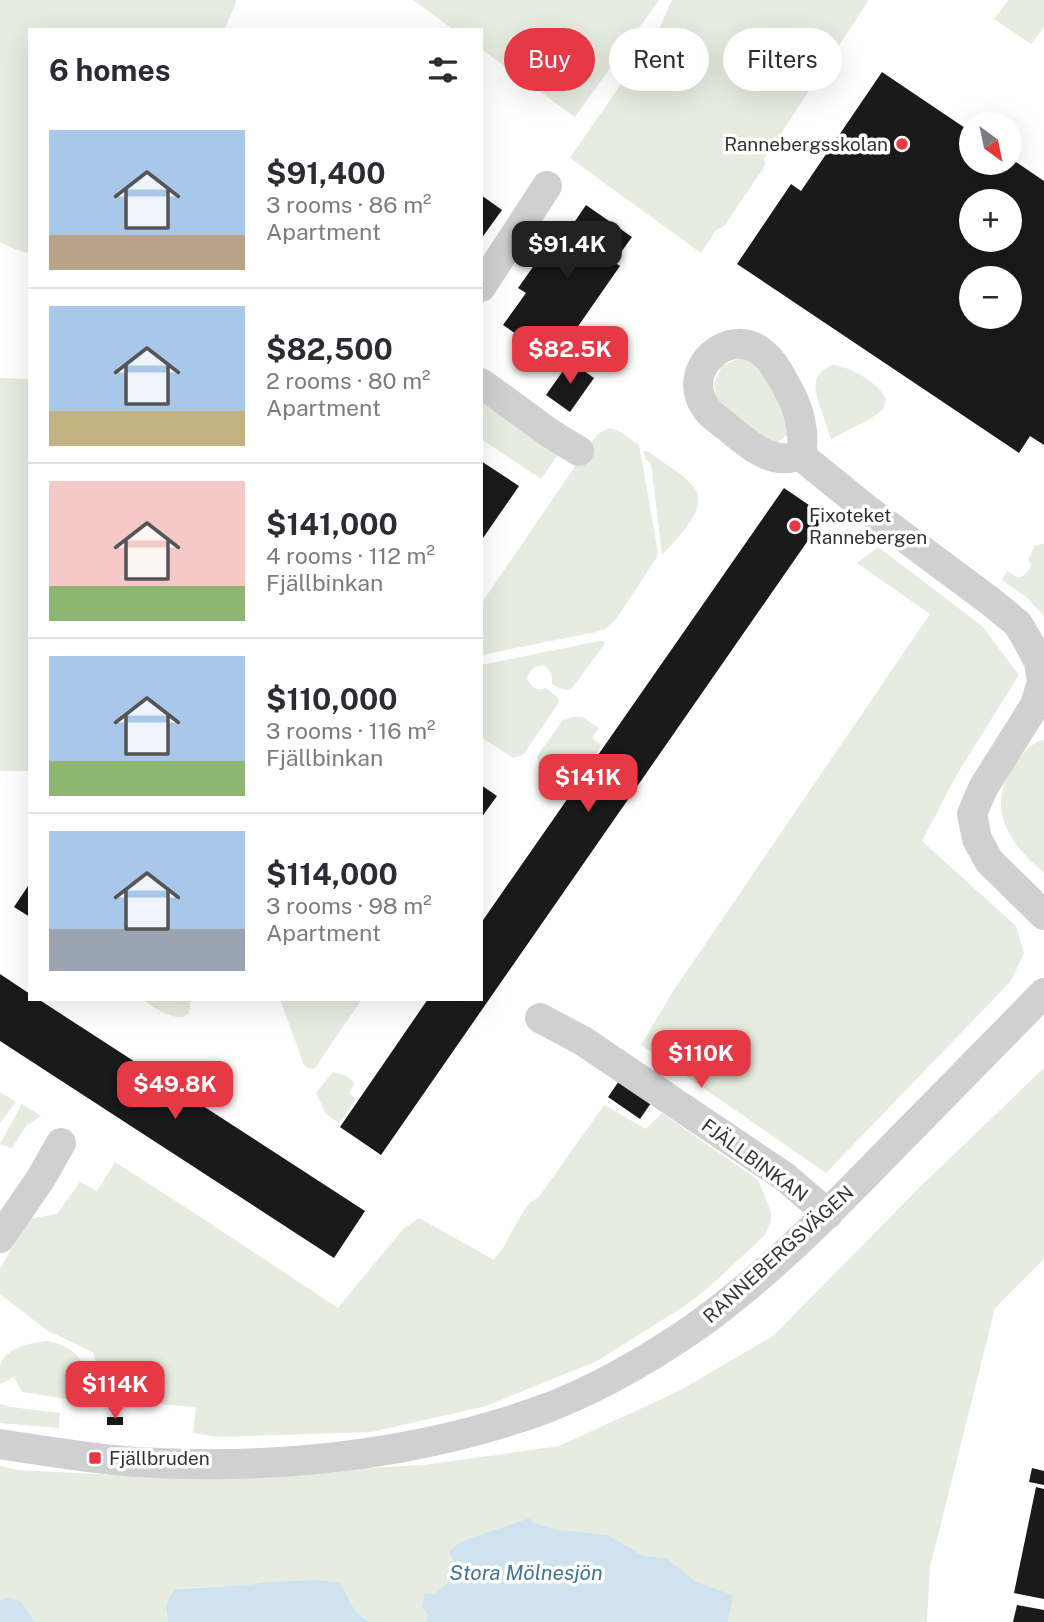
<!DOCTYPE html>
<meta charset="utf-8">
<style>
:root{--surface:#fff;--page:#f7f7f7;--text:#2b2b33;--muted:#7c7c81;--line:#e1e1e2;--accent:#e63946}
body{margin:0;font-family:"Public Sans",sans-serif;background:var(--page);color:var(--text);height:100vh;display:flex;flex-direction:column;font-size:26px;white-space:nowrap}
*{box-sizing:border-box;margin:0}
p{font-size:23px;color:var(--muted)}
.icon{flex:none;width:38px;height:38px;fill:none;stroke:currentColor;stroke-width:2;stroke-linecap:round;stroke-linejoin:round}
.map{position:relative;flex:1;overflow:hidden}
.details{position:absolute;left:28px;top:28px;width:455px;height:973px;display:flex;flex-direction:column;background:var(--surface);border-radius:0px;box-shadow:0 7px 28px #0002}
.details>*{flex:none}
.banner{position:absolute;left:504px;top:28px;width:434px;height:63px;display:flex;gap:14px}
.needle{width:46px;rotate:147deg}
.controls{position:absolute;left:959px;top:112px;display:grid;gap:14px}
.controls a{display:grid;place-items:center;width:63px;height:63px;border-radius:50%;background:var(--surface);box-shadow:0 7px 28px #0002;font-size:35px}
.price{position:absolute;translate:-50% -60px;padding:0 16px;border-radius:14px;background:var(--accent);color:#fff;font-size:23px;line-height:46px;filter:drop-shadow(0 2px 4px #0008)}
.price::after{content:'';position:absolute;left:50%;top:42px;width:21px;height:16px;margin-left:-10px;background:inherit;clip-path:polygon(0 0,100% 0,50% 100%)}
.price.active{background:#222;color:#fff}
ul{padding:0;list-style:none}
li{display:flex;align-items:center;gap:21px;height:175px;padding:0 21px}
li+li{border-top:2px solid var(--line)}
li span{display:grid;place-items:center;flex:none;width:196px;height:140px;border-radius:0px;color:#555}
li>.icon{margin-inline-start:auto}
span .icon{width:84px;height:84px;fill:#fffc;stroke-width:1}
li b{font-size:30px}
h2{display:flex;justify-content:space-between;align-items:center;height:84px;padding:0 21px;font-size:30px}
.pill{padding:0 24px;border-radius:32px;background:var(--surface);box-shadow:0 7px 28px #0002;font-size:24px;line-height:63px}
.pill.active{background:var(--accent);color:#fff}
.map>svg:first-child{display:block}
.green{fill:#e6ecdf}
.water{fill:#cfe2ee}
.building{fill:#1a1a1a;fill-rule:evenodd}
.lines{fill:none;stroke-linecap:round;stroke-linejoin:round}
.minor{stroke:#d0d0d0;stroke-width:30}
.poi-dot{fill:#e63946;stroke:#fff;stroke-width:2.5}
.labels{text-anchor:middle;dominant-baseline:central;stroke-width:7;stroke-linejoin:round;paint-order:stroke}
.poi-label{font-size:19px;fill:#333;stroke:#fff;text-anchor:start}
.street-label{font-size:19px;fill:#333;stroke:#fff}
.water-label{font-size:21px;font-style:italic;fill:#3f7597;stroke:#fff}
</style>
<div class="map">
<svg width="1044" height="1622" viewBox="0 0 1044 1622">
<rect width="100%" height="100%" fill="#fff"/>
<g class="green">
<path d="M0 0H235L236 3 224 30H30V254L15 249 0 242Z"/>
<path d="M413 0H659L575 117 481 49V30H454Z"/>
<path d="M672 0H868L867 3 778 138 779 144 778 146 771 148 764 159 765 164 763 169 724 226 716 230 701 253 570 158 659 29Z"/>
<path d="M1009 0H1044V27L1031 44 994 19Z"/>
<path d="M751 358C768 381 788 404 787 435L777 443 745 425 717 403 714 383 722 366 737 359Z"/>
<path d="M832 365C850 366 879 383 886 399L883 410 868 420 831 439C827 428 824 417 820 407 814 387 811 376 832 365Z"/>
<path d="M0 378 30 379V771H0Z"/>
<path d="M481 395 560 452 541 479 481 439Z"/>
<path d="M610 428 619 431 639 445 658 552 657 557 616 619 606 629 596 632 481 655V604L591 443 599 433Z"/>
<path d="M644 451 649 452C663 463 681 472 693 486 712 507 676 539 662 555L651 463 645 459Z"/>
<path d="M1044 544V616L1026 597 1002 580 1007 571 1017 577H1022L1030 569 1031 563 1028 560 1035 545Z"/>
<path d="M878 547 982 626 1019 675 956 776 922 841 1016 926 1024 953 1011 981 826 1173 641 1045 672 993 930 614 857 563Z"/>
<path d="M600 641 605 642 604 645 572 688C565 692 559 688 552 684 554 662 534 659 527 678 531 687 536 692 546 688L558 698 559 702 523 755 513 758 481 737V665Z"/>
<path d="M573 717H582L599 728 592 738 602 745 567 794 541 777 537 756 563 720Z"/>
<path d="M1044 740V873C1009 843 984 808 1015 764 1023 753 1030 743 1044 740Z"/>
<path d="M142 999H190C194 1034 155 1009 142 999Z"/>
<path d="M280 999H362L315 1068 310 1069 304 1065Z"/>
<path d="M1044 1068V1259L995 1308 930 1567 927 1622H728L732 1595 696 1582 668 1559 642 1555 608 1535 554 1529 532 1522 529 1518 462 1541 453 1562 459 1573 433 1595 426 1622H369L356 1612 340 1583C308 1578 279 1582 247 1585 224 1587 200 1586 176 1589L166 1614 168 1622H35L8 1597 0 1600V1466L19 1470 132 1476 256 1474 424 1465 559 1446 677 1392 773 1336 922 1185Z"/>
<path d="M333 1072 346 1076 355 1083 349 1093 356 1099 339 1123 326 1114 316 1093Z"/>
<path d="M0 1092 16 1102 0 1123Z"/>
<path d="M22 1104 41 1116 26 1126 12 1148 0 1144Z"/>
<path d="M604 1105 646 1129 662 1113 758 1180 771 1212V1221L765 1235 709 1287 686 1305 597 1361 486 1406 372 1432 219 1437 193 1433 196 1407 109 1400 93 1352 48 1331 0 1294V1269L28 1219 57 1214 80 1182 97 1191 115 1162 202 1218 338 1308 403 1229 419 1218 494 1260 505 1245 510 1234 529 1203 539 1197Z"/>
<path d="M48 1341C56 1343 62 1345 69 1349 86 1361 106 1391 75 1400L22 1392 14 1377 0 1384C0 1379 0 1372 0 1367 3 1348 32 1342 48 1341Z"/>
<path d="M0 1404 11 1407 60 1413 59 1428 0 1423Z"/>
</g>
<g class="water">
<path d="M529 1518 532 1522 554 1529 608 1535 642 1555 668 1559 696 1582 733 1595 728 1622H426L428 1614 422 1607 425 1593 433 1595 459 1573 449 1551 462 1541Z"/>
<path d="M318 1580 340 1583 356 1612 369 1622H168C165 1608 166 1600 176 1589L247 1585 270 1582Z"/>
<path d="M8 1597 21 1602 35 1622H0V1600Z"/>
</g>
<g class="building">
<path d="M882 72 971 132V163H1010V158L1044 181V445L1030 436 1019 453 737 264 791 184 801 191ZM971 201H1010V240H971ZM971 278H1010V317H971Z"/>
<path d="M481 195 502 210 481 239Z"/>
<path d="M586 205 632 237 614 262 620 266 572 335 567 332 549 357 503 325 526 293 518 288 560 229 567 233Z"/>
<path d="M570 361 594 378 570 412 546 395Z"/>
<path d="M481 461 519 486 481 541Z"/>
<path d="M784 488 825 516 381 1155 340 1127 428 999H481V923Z"/>
<path d="M481 785 497 796 481 818Z"/>
<path d="M30 883V917L14 907Z"/>
<path d="M0 974 30 994V999H38L365 1211 334 1258 0 1041Z"/>
<path d="M619 1081 651 1103 640 1119 608 1097Z"/>
<rect x="107" y="1417" width="16" height="8"/>
<path d="M1032 1468 1044 1471V1485L1029 1482Z"/>
<path d="M1036 1487 1044 1489V1599L1014 1593Z"/>
<path d="M1017 1605 1044 1610V1622H1013Z"/>
</g>
<g class="lines">
<g class="minor">
<path d="M481 287 547 186"/>
<path d="M481 383 551 434 579 451"/>
<path d="M801 456C805 433 799 409 788 389 781 377 775 363 764 354 731 323 678 369 706 408 710 415 719 420 726 426 739 437 762 457 780 458 787 459 795 457 801 456L865 508 990 601 1018 624 1029 643 1039 662 1042 682 1035 705 983 788 972 814 977 839 989 861 1044 915"/>
<path d="M540 1018 583 1041 785 1177 828 1214"/>
<path d="M0 1238 41 1178 61 1143"/>
<path d="M0 1444C46 1451 92 1459 138 1462 272 1470 412 1456 539 1411 594 1391 646 1361 694 1328 763 1279 824 1218 883 1157 936 1103 990 1048 1044 993"/>
</g>
</g>
<g class="poi-dot">
<circle cx="902" cy="144" r="7"/>
<circle cx="795" cy="526" r="7"/>
<rect x="88" y="1451" width="14" height="14" rx="3.5"/>
</g>
<g class="labels">
<g class="poi-label">
<text x="888" y="144" text-anchor="end">Rannebergsskolan</text>
<text x="809" y="515">Fixoteket<tspan x="809" dy="22">Rannebergen</tspan></text>
<text x="109" y="1458">Fjällbruden</text>
</g>
<g class="street-label">
<text transform="translate(755 1160) rotate(36)">FJÄLLBINKAN</text>
<text transform="translate(778 1254) rotate(-42)">RANNEBERGSVÄGEN</text>
</g>
<g class="water-label">
<text x="526" y="1572">Stora Mölnesjön</text>
</g>
</g>
</svg>
<div class="controls">
<a><svg class="needle" viewBox="-14 -14 28 28"><path d="M0-13l5 13h-10z" fill="#e53935"/><path d="M0 13l5-13h-10z" fill="#7c7c81"/></svg></a>
<a>+</a>
<a>−</a>
</div>
<b class="price active" style="left:567px;top:281px">$91.4K</b>
<b class="price" style="left:570px;top:386px">$82.5K</b>
<b class="price" style="left:588px;top:814px">$141K</b>
<b class="price" style="left:701px;top:1090px">$110K</b>
<b class="price" style="left:175px;top:1121px">$49.8K</b>
<b class="price" style="left:115px;top:1421px">$114K</b>
<div class="banner">
<a class="pill active">Buy</a>
<a class="pill">Rent</a>
<a class="pill">Filters</a>
</div>
<section class="details">
<h2>6 homes<svg class="icon" aria-label="filters" viewBox="0 0 24 24"><path d="M4 7h16M4 17h16"/><circle cx="9" cy="7" r="2"/><circle cx="15" cy="17" r="2"/></svg></h2>
<ul>
<li><span style="background:linear-gradient(#a9c7e8 75%,#b9a48a 0)"><svg class="icon" aria-label="home" viewBox="0 0 24 24"><path d="M3 11l9-7 9 7M6 9v11h12V9"/></svg></span><div><b>$91,400</b><p>3 rooms · 86 m²</p><p>Apartment</p></div></li>
<li><span style="background:linear-gradient(#a9c7e8 75%,#c2b280 0)"><svg class="icon" aria-label="home" viewBox="0 0 24 24"><path d="M3 11l9-7 9 7M6 9v11h12V9"/></svg></span><div><b>$82,500</b><p>2 rooms · 80 m²</p><p>Apartment</p></div></li>
<li><span style="background:linear-gradient(#f6c9c9 75%,#8fb573 0)"><svg class="icon" aria-label="home" viewBox="0 0 24 24"><path d="M3 11l9-7 9 7M6 9v11h12V9"/></svg></span><div><b>$141,000</b><p>4 rooms · 112 m²</p><p>Fjällbinkan</p></div></li>
<li><span style="background:linear-gradient(#a9c7e8 75%,#8fb573 0)"><svg class="icon" aria-label="home" viewBox="0 0 24 24"><path d="M3 11l9-7 9 7M6 9v11h12V9"/></svg></span><div><b>$110,000</b><p>3 rooms · 116 m²</p><p>Fjällbinkan</p></div></li>
<li><span style="background:linear-gradient(#a9c7e8 70%,#9aa5b1 0)"><svg class="icon" aria-label="home" viewBox="0 0 24 24"><path d="M3 11l9-7 9 7M6 9v11h12V9"/></svg></span><div><b>$114,000</b><p>3 rooms · 98 m²</p><p>Apartment</p></div></li>
</ul>
</section>
</div>
